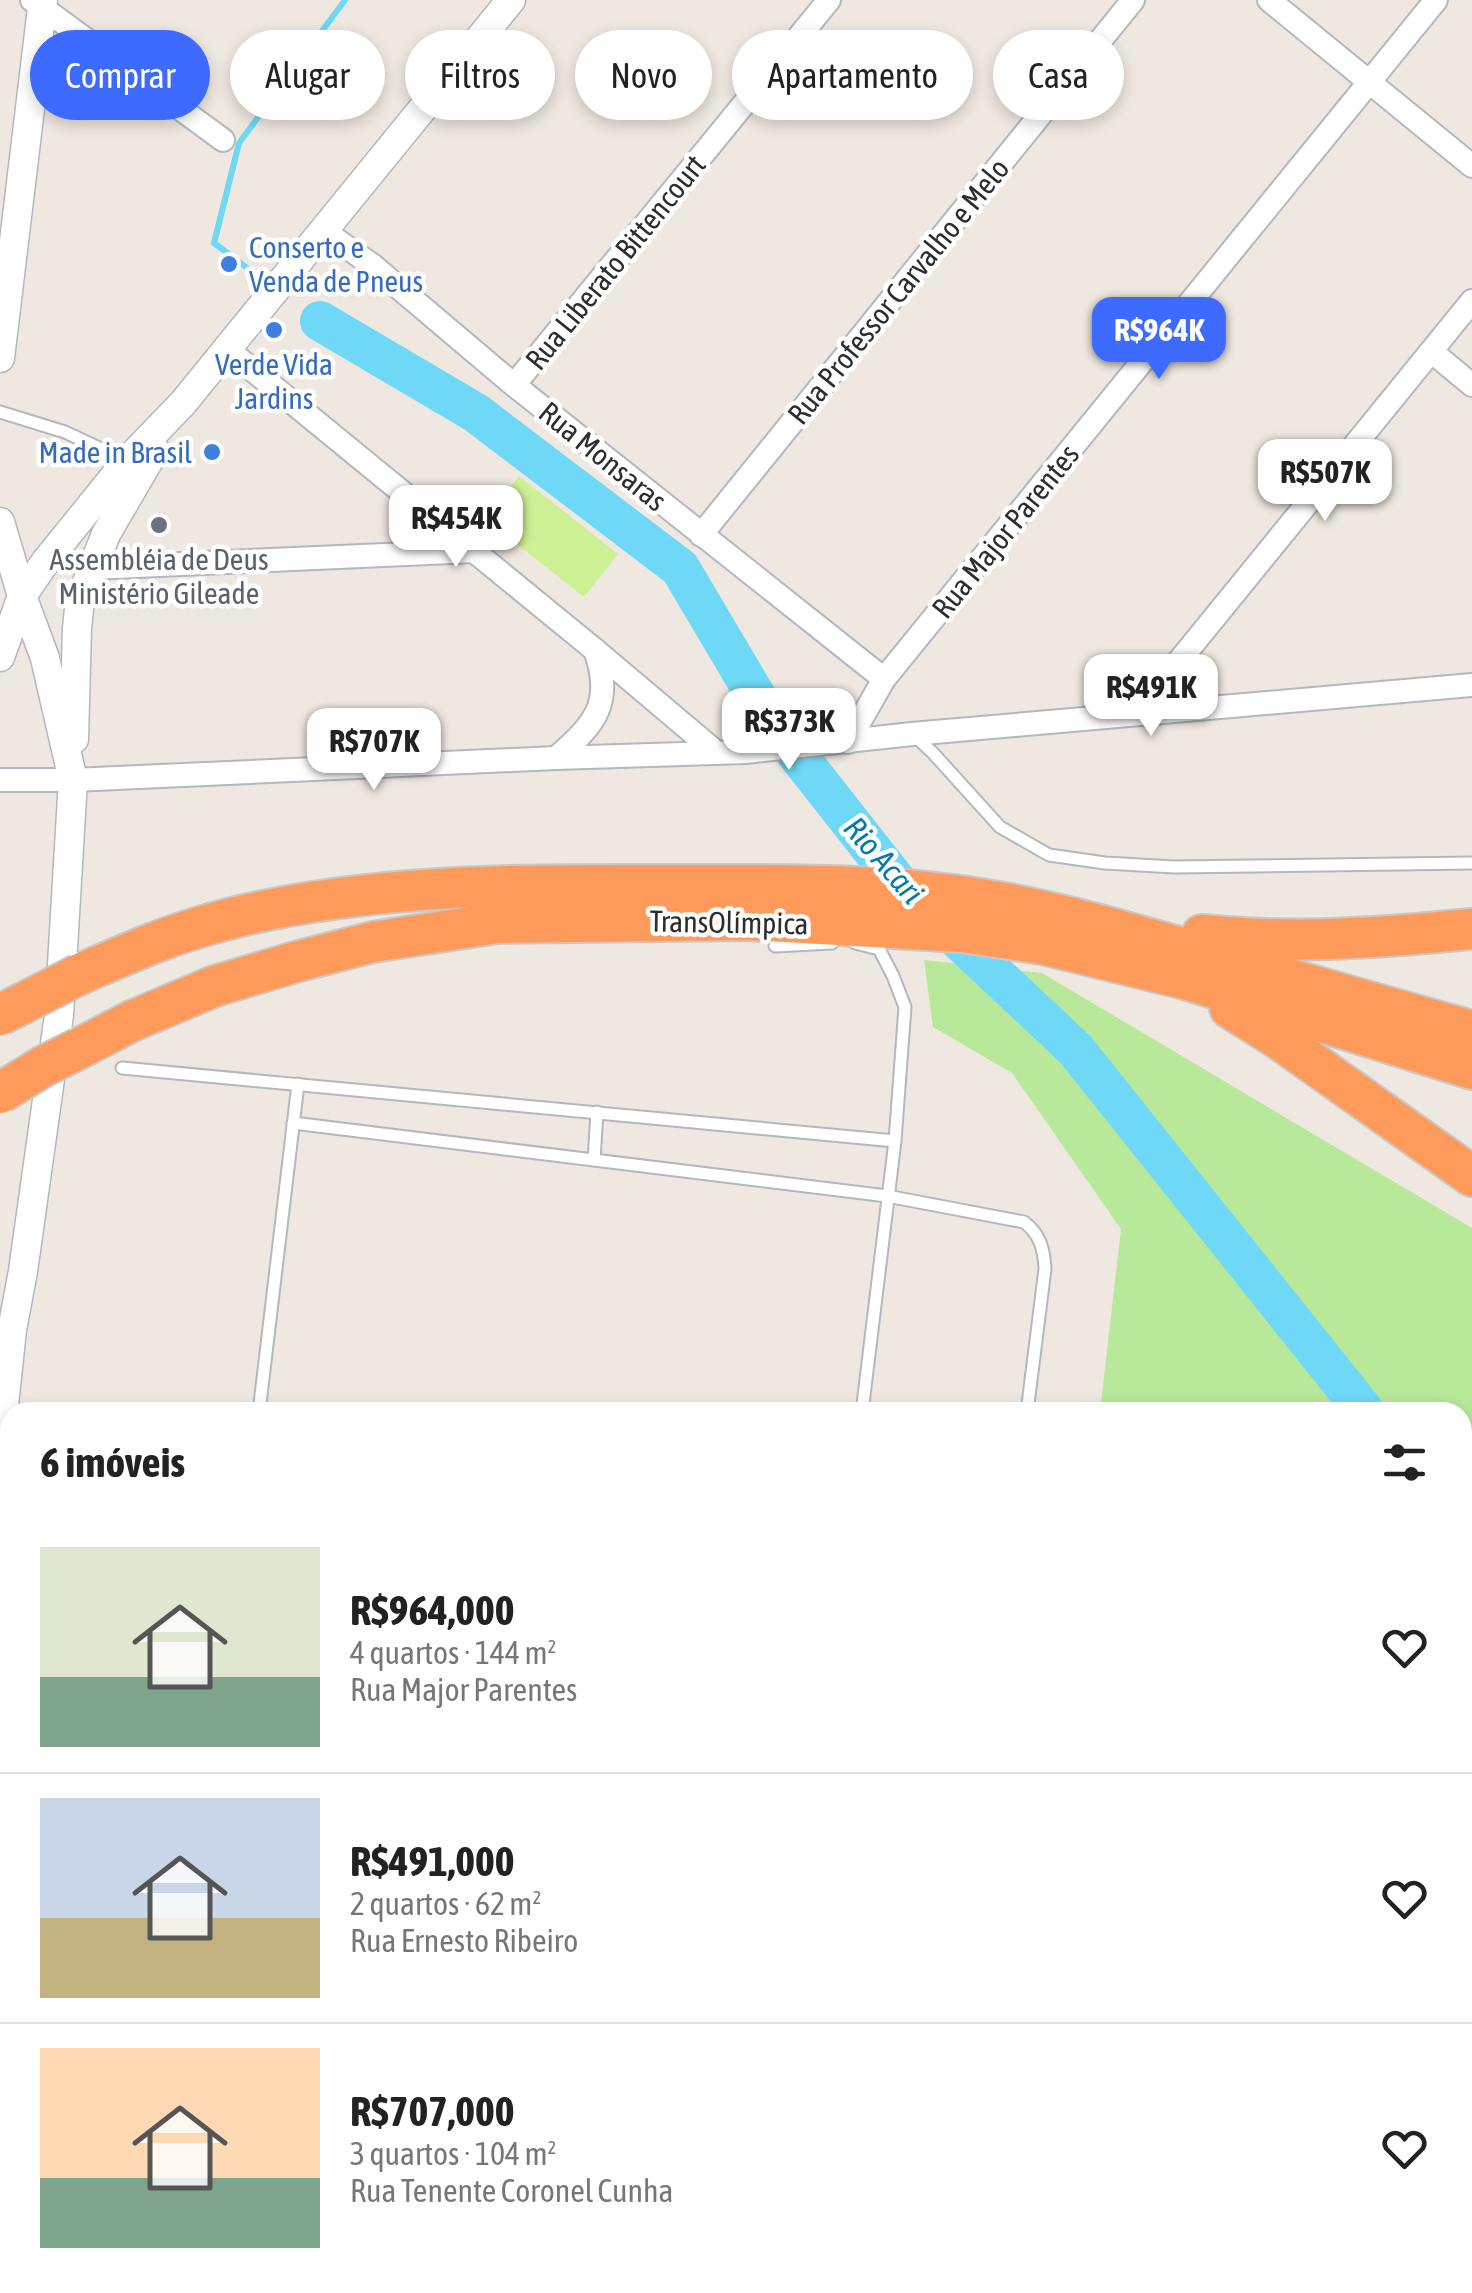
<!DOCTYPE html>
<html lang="pt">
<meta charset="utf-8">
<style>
:root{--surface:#fff;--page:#f6f6f6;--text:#222;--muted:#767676;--line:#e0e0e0;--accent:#3d6aff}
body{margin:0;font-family:"Asap Condensed",sans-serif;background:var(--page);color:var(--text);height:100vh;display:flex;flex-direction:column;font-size:38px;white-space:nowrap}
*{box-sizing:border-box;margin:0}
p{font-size:32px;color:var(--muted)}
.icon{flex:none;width:55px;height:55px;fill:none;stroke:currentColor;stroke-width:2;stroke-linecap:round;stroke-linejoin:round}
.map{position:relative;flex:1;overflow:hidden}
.drawer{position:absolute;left:0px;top:1402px;width:1472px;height:892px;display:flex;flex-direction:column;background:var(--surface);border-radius:30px 30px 0 0;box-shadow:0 5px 15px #0003}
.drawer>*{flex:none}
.banner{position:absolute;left:30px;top:30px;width:1412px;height:90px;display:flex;gap:20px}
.price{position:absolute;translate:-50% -85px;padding:0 22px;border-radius:20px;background:#fff;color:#222;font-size:32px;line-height:65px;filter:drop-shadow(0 2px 5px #0008)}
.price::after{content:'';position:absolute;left:50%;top:60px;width:30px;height:22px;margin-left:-15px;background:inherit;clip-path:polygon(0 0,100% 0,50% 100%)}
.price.current{background:var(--accent);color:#fff}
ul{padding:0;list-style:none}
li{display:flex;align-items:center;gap:30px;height:250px;padding:0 40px}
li+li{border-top:2px solid var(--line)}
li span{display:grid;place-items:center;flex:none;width:280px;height:200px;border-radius:0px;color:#555}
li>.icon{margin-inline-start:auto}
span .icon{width:120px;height:120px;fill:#fffc;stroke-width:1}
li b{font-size:42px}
h2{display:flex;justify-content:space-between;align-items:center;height:120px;padding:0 40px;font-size:42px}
.chip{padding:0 35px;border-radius:45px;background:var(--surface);box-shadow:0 5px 15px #0003;font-size:35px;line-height:90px}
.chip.current{background:var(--accent);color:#fff}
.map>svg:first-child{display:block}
.green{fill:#b8e89a}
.pitch{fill:#cef095}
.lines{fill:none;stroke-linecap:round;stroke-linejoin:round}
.stream{stroke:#6ed8f6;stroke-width:6}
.river{stroke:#6ed8f6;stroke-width:40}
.service-casing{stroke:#b3b7c1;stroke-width:15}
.minor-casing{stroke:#b3b7c1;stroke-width:26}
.tertiary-casing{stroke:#b3b7c1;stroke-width:31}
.motorway-casing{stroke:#c8c8c8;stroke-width:44}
.service{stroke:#fff;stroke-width:11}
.minor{stroke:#fff;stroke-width:22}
.tertiary{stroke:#fff;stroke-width:28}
.motorway{stroke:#ff9a5b;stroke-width:40}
.motorway-bridge-casing{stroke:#c8c8c8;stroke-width:44;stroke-linecap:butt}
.motorway-bridge{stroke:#ff9a5b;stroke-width:40}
.shop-dot{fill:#3f7fe0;stroke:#fff;stroke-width:4}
.worship-dot{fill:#6b7280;stroke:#fff;stroke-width:4}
.labels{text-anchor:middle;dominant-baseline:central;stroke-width:9;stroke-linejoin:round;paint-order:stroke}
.shop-label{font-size:30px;fill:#366cbe;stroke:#fff;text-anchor:start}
.street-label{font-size:30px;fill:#2d2d2d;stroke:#fff}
.worship-label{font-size:30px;fill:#5b616d;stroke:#fff}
.water-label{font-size:32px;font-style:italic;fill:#0679a9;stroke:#fff}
</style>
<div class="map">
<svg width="1472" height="2293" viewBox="0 0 1472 2293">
<rect width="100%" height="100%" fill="#efe8e0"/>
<g class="green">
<path d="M924 960 1042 973 1472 1228V1903L1463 1946 1462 1412H1100L1121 1229 1012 1073 933 1027Z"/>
<path d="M1249 2285H1387L1385 2293H1248Z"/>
</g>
<path class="pitch" d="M519 476 618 554 584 597 485 519Z"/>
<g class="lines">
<g class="stream">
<path d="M259 277 214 243 239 143 345 0"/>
<path d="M1462 1663 1472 1625"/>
</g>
<g class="river">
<path d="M320 321 476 413 680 568 770 720 899 884 1075 1049 1365 1412"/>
<path d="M1339 2285 1340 2293"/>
</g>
<g class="service-casing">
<g id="service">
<path d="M0 412 65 432 127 461"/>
<path d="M915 736 933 753 1000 827 1049 855 1105 863 1174 867 1472 863"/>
<path d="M855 943 879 949 893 976 905 1007 895 1141 862 1412"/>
<path d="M775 946 832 943"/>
<path d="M122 1068 895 1141"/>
<path d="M293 1123 887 1196 1024 1222C1040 1234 1044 1249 1045 1269L1027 1412"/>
<path d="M594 1160 597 1112"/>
<path d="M259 1412 298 1084"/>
<path d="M0 1568 10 1569"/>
<path d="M0 1794 10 1768"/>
<path d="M10 2273 7 2287 34 2293"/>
<path d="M725 2285 814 2293"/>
<path d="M418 2293V2285"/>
<path d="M495 2293 499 2285"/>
<path d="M1224 2293 1225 2285"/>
</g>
</g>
<g class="minor-casing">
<g id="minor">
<path d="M32 0 223 140"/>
<path d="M1269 0 1472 166"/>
<path d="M324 231 372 265 514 385 884 679"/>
<path d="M227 349 595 650 717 753"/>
<path d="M1432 352 1472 385"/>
<path d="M514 385 829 0"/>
<path d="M701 535 1133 0"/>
<path d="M91 568 475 551"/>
<path d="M1136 714 1472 301"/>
<path d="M848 742 884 679 1436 0"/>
<path d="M556 758C595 724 614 703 595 650"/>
<path d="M0 780H73L556 758 746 752 912 734 1472 685"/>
</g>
</g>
<g class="tertiary-casing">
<g id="tertiary">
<path d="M0 358 43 0"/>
<path d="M0 522 22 596 45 658 73 780 59 1015 23 1271 12 1330 0 1442"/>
<path d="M0 657 22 596 46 561 127 461 183 403 511 0"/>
<path d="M74 739 77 628 80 600 106 534 155 450"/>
</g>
</g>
<g class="motorway-casing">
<g id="motorway">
<path d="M1202 935C1294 944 1381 938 1472 929"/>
<path d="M80 974C120 957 159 939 200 927 353 881 530 885 688 885 791 885 896 883 998 902 1067 914 1135 935 1203 954 1293 980 1382 1006 1472 1031"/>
<path d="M1230 1008 1279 1039 1472 1176"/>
<path d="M80 1048 132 1021 215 986 299 961 373 942 497 923 747 920 962 932 1042 944 1185 979 1472 1069"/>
<path d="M1462 2130 1472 2092"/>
<path d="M1422 2293 1424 2285"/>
</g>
</g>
<use href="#service" class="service"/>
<use href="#minor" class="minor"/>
<use href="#tertiary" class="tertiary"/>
<use href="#motorway" class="motorway"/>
<g class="motorway-bridge-casing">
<g id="motorway-bridge">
<path d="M0 1015 80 974"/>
<path d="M0 1093 44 1066 80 1048"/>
</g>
</g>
<use href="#motorway-bridge" class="motorway-bridge"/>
</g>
<g class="shop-dot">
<circle cx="229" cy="264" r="10"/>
<circle cx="274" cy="330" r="10"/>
<circle cx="212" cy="452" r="10"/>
</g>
<circle class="worship-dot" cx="159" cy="525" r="10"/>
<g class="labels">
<g class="shop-label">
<text x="249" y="247">Conserto e<tspan x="249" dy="34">Venda de Pneus</tspan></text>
<text x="274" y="364" text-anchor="middle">Verde Vida<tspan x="274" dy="34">Jardins</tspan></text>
<text x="192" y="452" text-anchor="end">Made in Brasil</text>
</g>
<g class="street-label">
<text transform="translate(615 262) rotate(-51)">Rua Liberato Bittencourt</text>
<text transform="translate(898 291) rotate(-51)">Rua Professor Carvalho e Melo</text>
<text transform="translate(603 456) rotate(39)">Rua Monsaras</text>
<text transform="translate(1005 531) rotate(-51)">Rua Major Parentes</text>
<text transform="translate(729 922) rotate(1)">TransOlímpica</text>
</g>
<g class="worship-label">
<text x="159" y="559">Assembléia de Deus<tspan x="159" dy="34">Ministério Gileade</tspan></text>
</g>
<g class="water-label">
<text transform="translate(884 860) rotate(49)">Rio Acari</text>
</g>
</g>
</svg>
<b class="price current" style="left:1159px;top:382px">R$964K</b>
<b class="price" style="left:1325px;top:524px">R$507K</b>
<b class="price" style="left:456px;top:570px">R$454K</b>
<b class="price" style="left:1151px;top:739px">R$491K</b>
<b class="price" style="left:789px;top:773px">R$373K</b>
<b class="price" style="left:374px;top:793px">R$707K</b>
<div class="banner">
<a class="chip current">Comprar</a>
<a class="chip">Alugar</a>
<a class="chip">Filtros</a>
<a class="chip">Novo</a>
<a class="chip">Apartamento</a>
<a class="chip">Casa</a>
</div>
<section class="drawer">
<h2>6 imóveis<svg class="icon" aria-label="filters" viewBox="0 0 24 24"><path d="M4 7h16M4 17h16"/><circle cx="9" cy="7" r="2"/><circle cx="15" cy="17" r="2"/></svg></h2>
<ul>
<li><span style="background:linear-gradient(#dfe7d0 65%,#7fa58c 0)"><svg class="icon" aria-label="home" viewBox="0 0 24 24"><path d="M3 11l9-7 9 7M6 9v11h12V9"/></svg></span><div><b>R$964,000</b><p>4 quartos · 144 m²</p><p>Rua Major Parentes</p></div><svg class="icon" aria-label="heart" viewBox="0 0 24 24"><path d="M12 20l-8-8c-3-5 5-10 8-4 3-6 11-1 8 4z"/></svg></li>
<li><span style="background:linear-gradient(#c9d6e8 60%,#c2b280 0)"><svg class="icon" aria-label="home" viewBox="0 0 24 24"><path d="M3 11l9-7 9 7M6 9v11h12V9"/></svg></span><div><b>R$491,000</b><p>2 quartos · 62 m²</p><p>Rua Ernesto Ribeiro</p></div><svg class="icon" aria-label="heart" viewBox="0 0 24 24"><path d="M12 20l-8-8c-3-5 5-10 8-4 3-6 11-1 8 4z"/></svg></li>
<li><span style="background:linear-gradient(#ffd9b3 65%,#7fa58c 0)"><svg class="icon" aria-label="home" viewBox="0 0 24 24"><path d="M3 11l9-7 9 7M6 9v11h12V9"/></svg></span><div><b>R$707,000</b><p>3 quartos · 104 m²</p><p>Rua Tenente Coronel Cunha</p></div><svg class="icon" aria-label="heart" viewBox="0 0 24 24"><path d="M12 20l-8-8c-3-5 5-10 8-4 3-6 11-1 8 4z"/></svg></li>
</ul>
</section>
</div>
